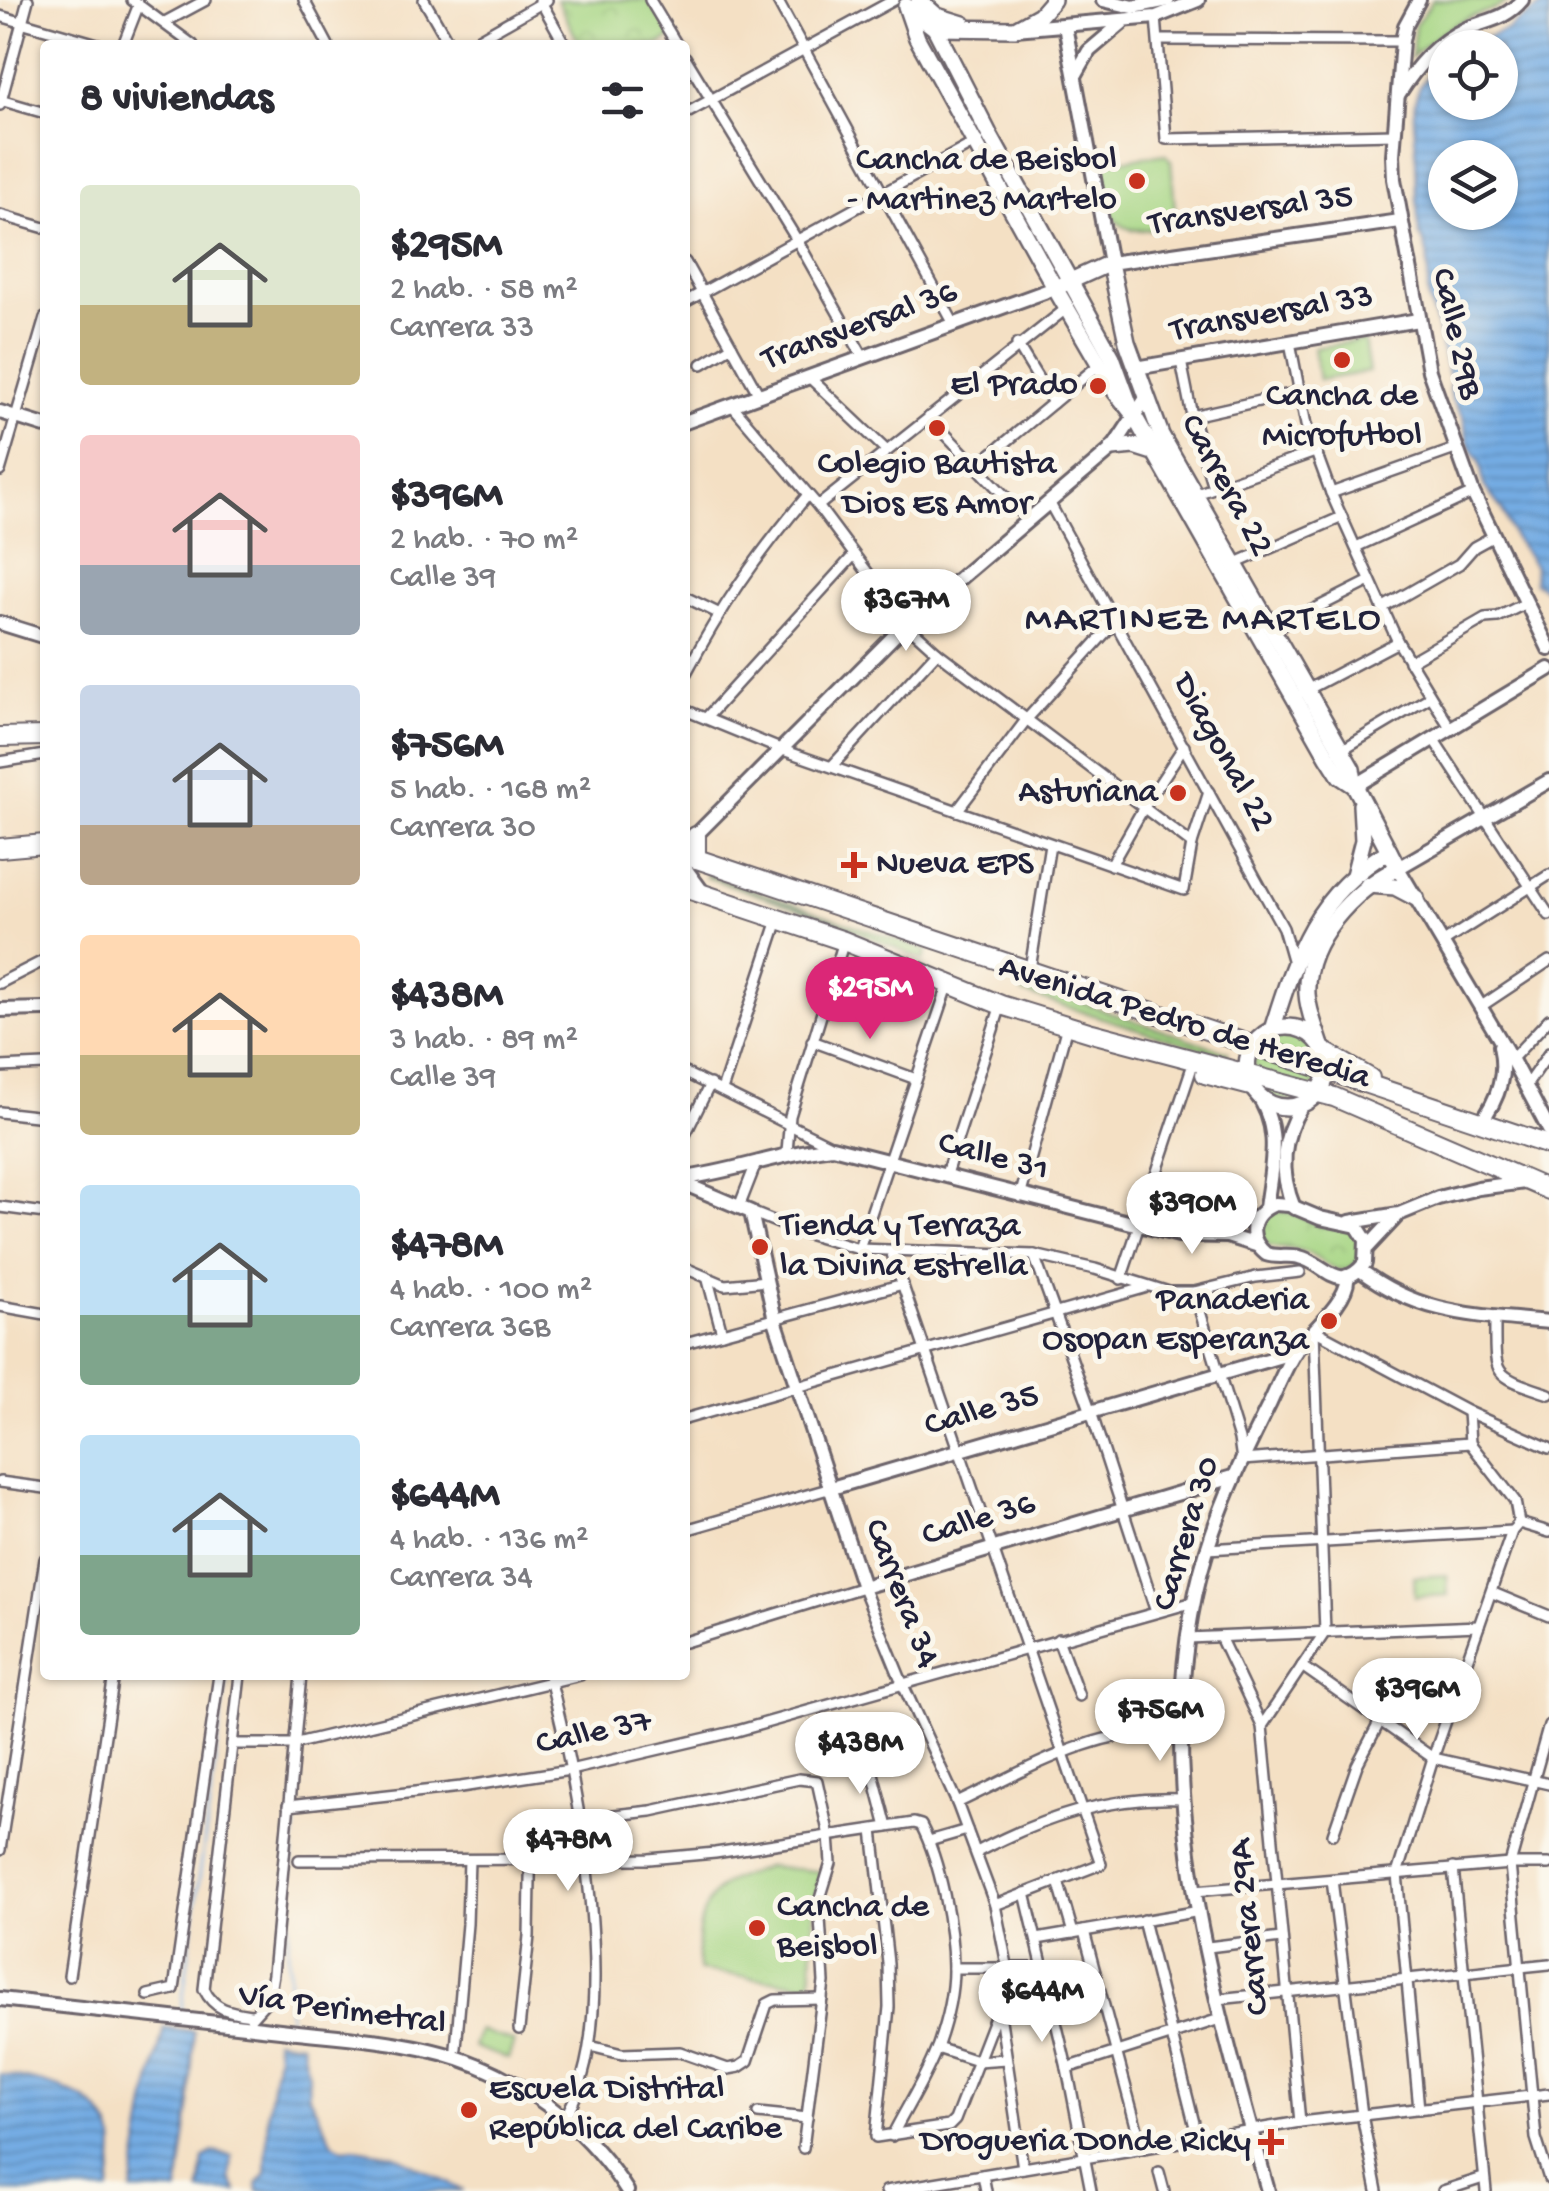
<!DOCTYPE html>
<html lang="es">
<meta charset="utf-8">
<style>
:root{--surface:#fff;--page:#f7f7f7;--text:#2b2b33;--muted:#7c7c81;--accent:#db2777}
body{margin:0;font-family:"Gochi Hand",sans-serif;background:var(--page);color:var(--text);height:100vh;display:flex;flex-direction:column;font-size:38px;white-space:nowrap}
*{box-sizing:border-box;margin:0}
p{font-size:32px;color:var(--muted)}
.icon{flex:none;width:55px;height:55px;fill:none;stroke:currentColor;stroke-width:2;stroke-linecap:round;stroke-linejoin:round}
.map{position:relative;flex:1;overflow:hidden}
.sheet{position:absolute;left:40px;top:40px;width:650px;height:1640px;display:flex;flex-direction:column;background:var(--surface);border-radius:10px;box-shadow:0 2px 8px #0004}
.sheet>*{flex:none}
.tools{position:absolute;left:1428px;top:30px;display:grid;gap:20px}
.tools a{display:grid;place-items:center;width:90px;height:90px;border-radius:50%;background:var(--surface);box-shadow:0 2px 8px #0004;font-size:50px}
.price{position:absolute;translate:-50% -85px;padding:0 22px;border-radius:35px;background:#fff;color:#222;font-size:32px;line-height:65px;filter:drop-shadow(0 2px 5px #0008)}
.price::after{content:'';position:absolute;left:50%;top:60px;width:30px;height:22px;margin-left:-15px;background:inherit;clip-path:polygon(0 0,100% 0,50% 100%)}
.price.active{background:var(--accent);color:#fff}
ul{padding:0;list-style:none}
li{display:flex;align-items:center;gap:30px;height:250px;padding:0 40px}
li span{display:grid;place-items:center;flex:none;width:280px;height:200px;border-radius:10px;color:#555}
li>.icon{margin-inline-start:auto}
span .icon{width:120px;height:120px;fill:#fffc;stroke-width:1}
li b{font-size:42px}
h2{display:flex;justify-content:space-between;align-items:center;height:120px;padding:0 40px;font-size:42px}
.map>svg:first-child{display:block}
.grass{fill:#a6d583;stroke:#647c5f;stroke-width:2.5}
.park{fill:url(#park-crowns);stroke:#647c5f;stroke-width:2.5}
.water{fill:url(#water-rules);stroke:#4b678f;stroke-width:2.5;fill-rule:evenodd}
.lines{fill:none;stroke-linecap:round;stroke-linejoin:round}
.stream{stroke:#74ace3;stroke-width:2.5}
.street-casing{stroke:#6c646b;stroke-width:14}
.secondary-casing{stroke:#6c646b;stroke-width:18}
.primary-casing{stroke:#6c646b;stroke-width:20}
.highway-casing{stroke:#6c646b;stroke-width:22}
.street{stroke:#fff;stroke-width:9}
.secondary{stroke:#fff;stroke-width:12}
.primary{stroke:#fff;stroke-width:15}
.highway{stroke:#fff;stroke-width:18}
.poi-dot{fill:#c8321e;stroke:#fbf7ec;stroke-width:4}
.labels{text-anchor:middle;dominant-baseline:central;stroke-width:10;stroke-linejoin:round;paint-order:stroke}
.poi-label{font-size:35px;fill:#22223b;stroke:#fbf7ec;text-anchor:end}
.street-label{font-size:35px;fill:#22223b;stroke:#fbf7ec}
.neighbourhood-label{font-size:38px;letter-spacing:2.5px;fill:#22223b;stroke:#fbf7ec}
</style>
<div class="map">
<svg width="1549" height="2191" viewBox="0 0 1549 2191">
<defs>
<pattern id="park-crowns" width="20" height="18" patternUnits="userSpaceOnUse" patternTransform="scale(2.5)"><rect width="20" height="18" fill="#a6d583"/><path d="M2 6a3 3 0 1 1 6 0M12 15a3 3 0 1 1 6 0" fill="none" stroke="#8fb772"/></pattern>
<pattern id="water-rules" width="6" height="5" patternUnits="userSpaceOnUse" patternTransform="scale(2.5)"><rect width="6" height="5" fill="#74ace3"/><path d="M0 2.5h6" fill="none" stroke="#5f8cb9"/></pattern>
</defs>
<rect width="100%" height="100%" fill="#fbf7ec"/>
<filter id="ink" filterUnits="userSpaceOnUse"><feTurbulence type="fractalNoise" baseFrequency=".01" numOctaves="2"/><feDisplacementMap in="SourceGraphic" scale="20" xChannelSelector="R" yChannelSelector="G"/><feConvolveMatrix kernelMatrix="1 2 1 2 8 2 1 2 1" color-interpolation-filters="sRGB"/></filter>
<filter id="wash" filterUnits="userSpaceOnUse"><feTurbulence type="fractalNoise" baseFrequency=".0048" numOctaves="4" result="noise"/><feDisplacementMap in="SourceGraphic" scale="40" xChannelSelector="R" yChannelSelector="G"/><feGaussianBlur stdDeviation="2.25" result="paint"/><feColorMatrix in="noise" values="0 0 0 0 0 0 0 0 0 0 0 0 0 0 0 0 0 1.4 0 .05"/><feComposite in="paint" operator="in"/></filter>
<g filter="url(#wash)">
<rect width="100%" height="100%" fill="#f4e0c4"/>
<g class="grass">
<path d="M1433 0H1511C1496 11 1481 12 1465 19 1444 29 1428 42 1411 57L1415 25Z"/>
<path d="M1166 154 1171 161 1176 224C1111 242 1109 218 1098 163Z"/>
<path d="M1364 340 1369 372 1319 380 1314 348Z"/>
<path d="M707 874 927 951 924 960 831 920 706 877Z"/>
<path d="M1025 984 1228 1052 1227 1057 1022 993Z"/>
<circle cx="1287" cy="1067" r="33"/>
<path d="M1447 1575 1448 1595 1415 1597 1414 1577Z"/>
<path d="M769 1866 825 1872C807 1904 816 1944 811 1980L804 1984 699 1971C695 1941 698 1904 725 1884 737 1876 756 1872 769 1866Z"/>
<path d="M479 2030 514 2042 508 2059 473 2047Z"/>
</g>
<g class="park">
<path d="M557 0H649L673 36 658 45H580Z"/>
<path d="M1276 1211C1295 1210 1309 1224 1328 1227 1335 1228 1345 1227 1352 1230 1370 1238 1362 1268 1343 1270 1326 1271 1314 1250 1293 1249 1275 1248 1261 1250 1260 1227L1269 1214Z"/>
</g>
<g class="water">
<path d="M1549 5V592L1534 582 1535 566 1514 537 1502 510 1484 486 1480 462 1468 442 1463 417 1451 399 1449 389 1451 381C1443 363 1443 354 1439 335 1437 322 1429 309 1428 296 1427 275 1432 253 1419 234 1417 209 1416 186 1416 161 1416 115 1402 93 1445 59V102H1500V48L1463 47 1506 30 1540 7ZM1445 158H1500V212H1445Z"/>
<path d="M164 2027 194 2031 189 2109 178 2191H132L146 2104Z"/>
<path d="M275 2039 301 2043 308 2073 309 2096 333 2143 343 2149 355 2148 393 2154 464 2191H258L257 2184 266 2173 268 2110 277 2054Z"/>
<path d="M0 2074C37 2081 93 2089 110 2128 118 2145 111 2173 110 2191H0Z"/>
<path d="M213 2152 232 2156 230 2179 237 2191H200L204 2159Z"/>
</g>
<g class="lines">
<g class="stream">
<path d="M296 1800 298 1753"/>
<path d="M181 2012 227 1675"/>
<path d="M289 2025 288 1930 296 1808"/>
</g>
</g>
</g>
<g filter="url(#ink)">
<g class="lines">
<g class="street-casing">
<g id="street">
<path d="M132 0 193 45"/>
<path d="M304 0 328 45"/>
<path d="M424 0 450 45"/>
<path d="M540 0 565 45"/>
<path d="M650 0 677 45"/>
<path d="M777 0 954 324"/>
<path d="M0 16 101 45"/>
<path d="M1156 17 1166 139 1395 134"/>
<path d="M165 22 206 0"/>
<path d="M1160 40 1402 41"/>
<path d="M123 45 139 4"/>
<path d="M468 45 547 0"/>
<path d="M685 57 797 240 863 357"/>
<path d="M0 100 45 113"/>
<path d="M0 105 28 0"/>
<path d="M685 114 894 0"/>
<path d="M0 215 45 228"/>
<path d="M685 262 759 395"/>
<path d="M685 302 978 141"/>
<path d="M1290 342 1306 425 1331 493 1398 642 1451 729"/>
<path d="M1017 344 1053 403"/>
<path d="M1181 361 1192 416"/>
<path d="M702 364 732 346"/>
<path d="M809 377 887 451"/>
<path d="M732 405 818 506 906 624 937 652 1192 844"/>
<path d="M929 417 1028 520"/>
<path d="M977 466 1100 364"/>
<path d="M0 471 45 318"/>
<path d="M1213 487 1192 416 1299 392"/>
<path d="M1331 493 1455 449"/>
<path d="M1191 496 1315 452"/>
<path d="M1049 502 1283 928 1293 963"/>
<path d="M818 506 1067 308"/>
<path d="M1356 547 1473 493"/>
<path d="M1234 564 1342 517"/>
<path d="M685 597 718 613"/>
<path d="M1382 608 1459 564 1474 547 1494 536"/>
<path d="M1271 631 1370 581"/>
<path d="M1409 662 1485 618 1498 617 1526 603"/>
<path d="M685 675C721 607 757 555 807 496"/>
<path d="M1303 692 1398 642"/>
<path d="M685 710 780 749 1184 890 1192 844 1209 792"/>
<path d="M706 718 854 555"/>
<path d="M1434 740 1549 915"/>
<path d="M1338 752 1430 697"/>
<path d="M0 762 45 755"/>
<path d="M832 766 937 652"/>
<path d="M957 811 1026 720 1115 622"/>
<path d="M1111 865 1144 807 1184 746"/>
<path d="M1442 943 1549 875"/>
<path d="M1030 969 1050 844"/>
<path d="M0 983 45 960"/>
<path d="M1480 1007 1549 961"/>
<path d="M812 1041 916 1079"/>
<path d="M1510 1061 1549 1019"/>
<path d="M0 1067 45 1065"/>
<path d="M685 1073 830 1145"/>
<path d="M1526 1086 1549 1053"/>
<path d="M722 1090 779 917"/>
<path d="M0 1112 45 1117"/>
<path d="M685 1135 710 1084"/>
<path d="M787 1152 790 1116 844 941"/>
<path d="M945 1177 1001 1005"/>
<path d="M1020 1197 1067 1026"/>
<path d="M0 1207 45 1213"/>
<path d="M739 1207 757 1161"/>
<path d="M751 1212 800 1232 859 1249 1034 1255 1095 1269 1169 1292H1194L1256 1277 1300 1272"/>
<path d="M859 1249 948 986"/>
<path d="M891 1251 1101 1864 995 1905"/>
<path d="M1034 1255 1091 1412 1156 1612"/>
<path d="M685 1268 725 1285 766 1281"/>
<path d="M1121 1279 1191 1070"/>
<path d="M708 1280 722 1333"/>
<path d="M1194 1292 1239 1439 1242 1460 1470 1443"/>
<path d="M0 1306 45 1314"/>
<path d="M1495 1317C1495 1378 1491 1374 1549 1394"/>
<path d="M1314 1330 1468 1412 1549 1448"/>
<path d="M685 1343 903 1284"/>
<path d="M1468 1412 1470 1443 1515 1501 1519 1523"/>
<path d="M685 1419 1144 1288"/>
<path d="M0 1482 45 1488"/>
<path d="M1519 1523 1549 1532"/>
<path d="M685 1530 828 1489"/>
<path d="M1207 1549 1512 1531"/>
<path d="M1493 1593 1549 1616"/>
<path d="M1220 1637 1262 1726 1300 2122"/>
<path d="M1188 1638 1479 1626"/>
<path d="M1058 1639 1079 1696"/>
<path d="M685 1642 863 1587 903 1685 957 1803 995 1905 1008 1970 999 2007 1023 2168"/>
<path d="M1302 1666 1433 1758 1549 1784"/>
<path d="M240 1675 204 1989C214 2010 230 2012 251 2015"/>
<path d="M549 1675C577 1780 626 2025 564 2118"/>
<path d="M1549 1725 1510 1864 1536 2138 1549 2179"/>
<path d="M1262 1726 1325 1632 1314 1330"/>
<path d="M232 1744H293L580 1675"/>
<path d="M869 1758 887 1827"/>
<path d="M957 1803C1029 1769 1098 1725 1180 1732"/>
<path d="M288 1806 461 1787 570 1770 737 1731 1194 1602"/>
<path d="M873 1830 888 1963 889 2007 876 2137 949 2126 955 2120 998 2009"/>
<path d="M1333 1834 1357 1765 1380 1721"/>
<path d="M929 1841 967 1830"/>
<path d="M0 1850 45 1559"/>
<path d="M977 1852C1042 1818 1106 1796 1182 1799"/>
<path d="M299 1860 649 1859 715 1853 914 1823 921 1825C940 1861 953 1927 953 1969 953 1994 946 2022 938 2045 927 2076 907 2106 892 2136"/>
<path d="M1453 1868 1486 2191"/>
<path d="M1332 1880 1362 2115 1377 2191"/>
<path d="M1058 1881 1073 1933"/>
<path d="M1195 1891 1510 1864H1549"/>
<path d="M1025 1893 1067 2068 1091 2191"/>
<path d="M1143 1920 1198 2139"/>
<path d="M1084 1931 1142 2148"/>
<path d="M1037 1939 1200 1911"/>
<path d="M1208 1947 1281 1938"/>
<path d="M953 1968H1044"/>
<path d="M69 1976 114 1675"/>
<path d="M148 1995 174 1989 219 1675"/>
<path d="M1218 1999 1549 1964"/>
<path d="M251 2018 269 1998 273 1974 301 1675"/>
<path d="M519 2029 529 1936 531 1824 651 1811 799 1779 817 1781 829 1836 831 1863 819 1902 824 1982 803 2148"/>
<path d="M590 2046 622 2054 680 2052 728 2069 739 2067 748 2061 767 2004 775 2000 822 1999"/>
<path d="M456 2048 467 1924 469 1860"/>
<path d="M937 2048 977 2061 1006 2059"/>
<path d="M1067 2068 1223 2018"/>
<path d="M1419 2109 1397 1874 1433 1758 1512 1531 1519 1523"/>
<path d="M758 2113 807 2118"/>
<path d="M1159 2172 1164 2191"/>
<path d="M983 2175 986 2191"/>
<path d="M886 2191 1300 2122 1549 2094"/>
<path d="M1443 2191 1483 2178"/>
</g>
</g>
<g class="secondary-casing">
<g id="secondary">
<path d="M1103 0 1133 7 1168 0"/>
<path d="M1419 0 1405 26 1402 41 1393 155 1394 179 1429 371 1473 493 1549 649"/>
<path d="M1065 26 1110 263 1400 221"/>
<path d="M1015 29 1156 17 1198 0"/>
<path d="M1076 74 1089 51 1122 23"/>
<path d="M1398 95C1415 68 1436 42 1466 29 1488 20 1506 19 1522 0"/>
<path d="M1136 368 1418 320"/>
<path d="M0 412 45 426"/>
<path d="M685 422 1055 288"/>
<path d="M0 623 45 637"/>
<path d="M1549 781 1398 868 1512 1060 1549 1130"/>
<path d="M1355 786 1549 669"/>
<path d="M690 841 906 624 1113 448 1146 398"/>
<path d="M685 868 704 894"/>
<path d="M0 1010 45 1009"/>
<path d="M1255 1092C1283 1128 1271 1167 1266 1208"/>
<path d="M1480 1123C1498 1100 1507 1075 1500 1046"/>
<path d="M685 1178C735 1171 782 1153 832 1147L1179 1235 1227 1236 1256 1245"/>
<path d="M685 1184 751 1212 775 1320 863 1587 1233 1477"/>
<path d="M1275 1204 1289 1205 1320 1218 1357 1226 1366 1240 1365 1263C1338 1296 1325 1262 1299 1257 1288 1254 1277 1258 1266 1254 1246 1237 1250 1214 1275 1204Z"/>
<path d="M1294 1208C1279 1172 1281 1138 1302 1105"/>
<path d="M1350 1222 1399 1214 1438 1198 1478 1188 1525 1182"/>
<path d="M1195 1230 1256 1218"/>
<path d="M1368 1247 1397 1216"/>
<path d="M1360 1270C1421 1316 1476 1315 1549 1322"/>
<path d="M828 1489 1295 1352"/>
<path d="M0 1999C96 2010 193 2020 289 2031 350 2038 420 2041 477 2065 538 2090 592 2135 627 2191"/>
<path d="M1268 2191C1211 1985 1142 1762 1207 1550 1223 1498 1246 1451 1270 1403 1278 1386 1286 1365 1297 1349 1311 1332 1351 1298 1347 1276"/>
</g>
</g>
<g class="primary-casing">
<g id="primary">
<path d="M919 0 937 16 963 24"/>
<path d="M906 6 917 38 1055 288 1115 391 1133 414 1328 757 1340 776 1355 786"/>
<path d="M909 8 935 28 1015 29 1040 15 1053 0"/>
<path d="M935 28 989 134 1112 357 1130 406"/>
<path d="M1055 288 1110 263 1127 342 1161 435 1352 769 1355 786 1398 868C1354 890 1304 940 1307 994 1308 1012 1316 1029 1321 1046"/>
<path d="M1113 448 1134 446 1153 452"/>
<path d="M1354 875 1363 840 1361 805"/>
<path d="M1368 885 1395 887 1416 898"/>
<circle cx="1287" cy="1067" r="40"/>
<path d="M1272 1030C1296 953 1316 893 1389 851"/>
</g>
</g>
<g class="highway-casing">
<g id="highway">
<path d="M0 737 45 736"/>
<path d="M696 836V859"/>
<path d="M0 848 45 844"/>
<path d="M685 855 1549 1145"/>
<path d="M685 888 844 941 1001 1005 1092 1033 1334 1097 1549 1190"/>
<path d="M1325 1052 1370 1078"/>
<path d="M1205 1074 1251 1086"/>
</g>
</g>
<use href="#street" class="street"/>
<use href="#secondary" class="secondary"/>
<use href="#primary" class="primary"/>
<use href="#highway" class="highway"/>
</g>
</g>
<g class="poi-dot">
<circle cx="1137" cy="181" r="10"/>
<circle cx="1342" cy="360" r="10"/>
<circle cx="1098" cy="386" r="10"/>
<circle cx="937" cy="428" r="10"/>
<circle cx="1178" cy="793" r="10"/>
<path d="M849 850h10v10h10v10h-10v10h-10v-10h-10v-10h10z"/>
<circle cx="760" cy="1247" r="10"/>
<circle cx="1329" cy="1321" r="10"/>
<circle cx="757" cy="1928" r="10"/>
<circle cx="469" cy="2110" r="10"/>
<path d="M1266 2127h10v10h10v10h-10v10h-10v-10h-10v-10h10z"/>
</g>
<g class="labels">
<g class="poi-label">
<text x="1117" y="161">Cancha de Beisbol<tspan x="1117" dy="40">- Martinez Martelo</tspan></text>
<text x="1078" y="386">El Prado</text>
<text x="1342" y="397" text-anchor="middle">Cancha de<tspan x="1342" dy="40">Microfutbol</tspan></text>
<text x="937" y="465" text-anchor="middle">Colegio Bautista<tspan x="937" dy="40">Dios Es Amor</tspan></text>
<text x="1158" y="793">Asturiana</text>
<text x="876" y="865" text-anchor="start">Nueva EPS</text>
<text x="780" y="1227" text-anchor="start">Tienda y Terraza<tspan x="780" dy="40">la Divina Estrella</tspan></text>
<text x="1309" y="1301">Panaderia<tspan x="1309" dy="40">Osopan Esperanza</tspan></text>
<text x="777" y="1908" text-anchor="start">Cancha de<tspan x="777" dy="40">Beisbol</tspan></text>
<text x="489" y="2090" text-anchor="start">Escuela Distrital<tspan x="489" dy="40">República del Caribe</tspan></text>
<text x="1251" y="2142">Drogueria Donde Ricky</text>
</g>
<g class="street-label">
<text transform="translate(1251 212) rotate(-8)">Transversal 35</text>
<text transform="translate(1272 315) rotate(-10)">Transversal 33</text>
<text transform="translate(860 327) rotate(-20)">Transversal 36</text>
<text transform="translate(1455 334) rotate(77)">Calle 29B</text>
<text transform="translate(1225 486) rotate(61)">Carrera 22</text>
<text transform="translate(1222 753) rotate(61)">Diagonal 22</text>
<text transform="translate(1184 1024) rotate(17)">Avenida Pedro de Heredia</text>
<text transform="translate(993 1158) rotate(15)">Calle 31</text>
<text transform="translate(982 1412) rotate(-16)">Calle 35</text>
<text transform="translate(979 1521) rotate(-17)">Calle 36</text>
<text transform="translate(1188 1534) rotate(-73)">Carrera 30</text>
<text transform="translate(900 1594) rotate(69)">Carrera 34</text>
<text transform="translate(594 1734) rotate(-12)">Calle 37</text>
<text transform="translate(1251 1927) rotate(-96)">Carrera 29A</text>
<text transform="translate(342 2011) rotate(8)">Vía Perimetral</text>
</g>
<g class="neighbourhood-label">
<text x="1204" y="621">MARTINEZ MARTELO</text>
</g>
</g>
</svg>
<div class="tools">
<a><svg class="icon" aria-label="locate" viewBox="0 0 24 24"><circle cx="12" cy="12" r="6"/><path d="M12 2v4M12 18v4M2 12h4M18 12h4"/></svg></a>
<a><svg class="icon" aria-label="layers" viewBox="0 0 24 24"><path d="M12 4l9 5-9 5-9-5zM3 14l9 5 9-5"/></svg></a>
</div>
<b class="price" style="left:906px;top:654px">$367M</b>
<b class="price active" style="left:870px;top:1042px">$295M</b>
<b class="price" style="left:1192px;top:1257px">$390M</b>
<b class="price" style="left:1417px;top:1743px">$396M</b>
<b class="price" style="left:1160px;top:1764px">$756M</b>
<b class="price" style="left:860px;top:1797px">$438M</b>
<b class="price" style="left:568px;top:1894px">$478M</b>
<b class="price" style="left:1042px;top:2045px">$644M</b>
<section class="sheet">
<h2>8 viviendas<svg class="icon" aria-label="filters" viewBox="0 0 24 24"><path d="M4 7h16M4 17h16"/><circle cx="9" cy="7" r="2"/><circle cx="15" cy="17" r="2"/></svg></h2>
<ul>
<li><span style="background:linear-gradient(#dfe7d0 60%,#c2b280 0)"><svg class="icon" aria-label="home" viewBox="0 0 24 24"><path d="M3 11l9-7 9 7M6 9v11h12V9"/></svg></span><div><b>$295M</b><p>2 hab. · 58 m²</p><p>Carrera 33</p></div></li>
<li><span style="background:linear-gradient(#f6c9c9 65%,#9aa5b1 0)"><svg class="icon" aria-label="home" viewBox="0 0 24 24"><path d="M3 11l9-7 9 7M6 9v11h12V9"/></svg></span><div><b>$396M</b><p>2 hab. · 70 m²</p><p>Calle 39</p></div></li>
<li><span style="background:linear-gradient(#c9d6e8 70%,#b9a48a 0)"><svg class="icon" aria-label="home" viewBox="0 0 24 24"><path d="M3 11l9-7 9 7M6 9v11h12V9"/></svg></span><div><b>$756M</b><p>5 hab. · 168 m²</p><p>Carrera 30</p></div></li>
<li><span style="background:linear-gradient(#ffd9b3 60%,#c2b280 0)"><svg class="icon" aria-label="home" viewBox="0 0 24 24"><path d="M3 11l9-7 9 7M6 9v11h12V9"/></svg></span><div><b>$438M</b><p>3 hab. · 89 m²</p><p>Calle 39</p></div></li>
<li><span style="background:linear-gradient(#bfe0f5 65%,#7fa58c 0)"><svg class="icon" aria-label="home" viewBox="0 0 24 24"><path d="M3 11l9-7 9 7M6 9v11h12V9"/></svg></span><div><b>$478M</b><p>4 hab. · 100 m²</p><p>Carrera 36B</p></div></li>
<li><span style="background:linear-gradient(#bfe0f5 60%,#7fa58c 0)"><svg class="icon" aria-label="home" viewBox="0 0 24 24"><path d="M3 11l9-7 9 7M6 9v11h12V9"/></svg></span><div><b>$644M</b><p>4 hab. · 136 m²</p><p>Carrera 34</p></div></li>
</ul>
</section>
</div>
